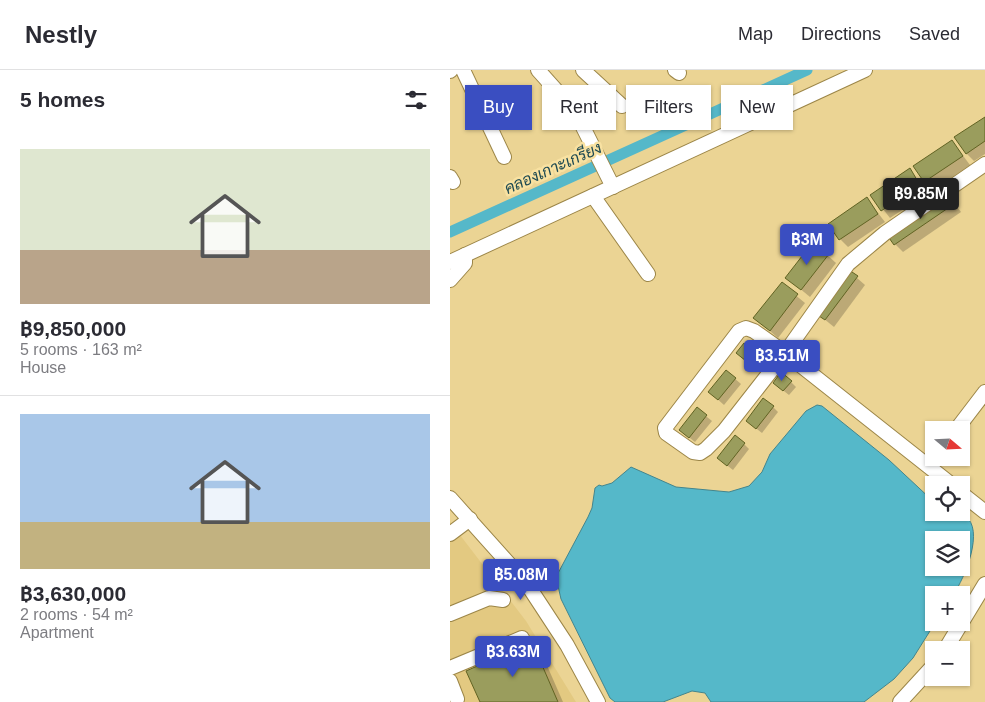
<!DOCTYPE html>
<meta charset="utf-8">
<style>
:root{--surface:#fff;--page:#f2f2f3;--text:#2b2b33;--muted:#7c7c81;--line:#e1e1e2;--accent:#3a4ec1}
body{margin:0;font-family:Arial,Sarabun,sans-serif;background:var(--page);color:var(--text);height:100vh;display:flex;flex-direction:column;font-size:19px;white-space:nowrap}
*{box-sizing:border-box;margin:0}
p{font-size:16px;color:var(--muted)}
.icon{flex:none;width:28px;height:28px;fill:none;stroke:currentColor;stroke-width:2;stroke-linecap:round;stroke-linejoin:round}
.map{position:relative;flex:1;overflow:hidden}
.details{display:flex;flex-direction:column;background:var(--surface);width:450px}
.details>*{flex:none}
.hud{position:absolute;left:15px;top:15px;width:445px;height:45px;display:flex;gap:10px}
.needle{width:32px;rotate:109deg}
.tools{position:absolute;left:475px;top:351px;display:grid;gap:10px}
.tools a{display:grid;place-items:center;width:45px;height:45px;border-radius:0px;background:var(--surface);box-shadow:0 1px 4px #0004;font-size:25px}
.price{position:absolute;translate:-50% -42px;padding:0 11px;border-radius:5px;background:var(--accent);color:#fff;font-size:16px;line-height:32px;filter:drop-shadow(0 1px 2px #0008)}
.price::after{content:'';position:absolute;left:50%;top:30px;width:15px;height:11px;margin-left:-8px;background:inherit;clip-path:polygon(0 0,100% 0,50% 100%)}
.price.active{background:#222;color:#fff}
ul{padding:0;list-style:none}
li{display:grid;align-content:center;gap:10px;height:265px;padding:0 20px}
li+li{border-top:1px solid var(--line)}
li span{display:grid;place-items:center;height:155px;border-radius:0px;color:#555}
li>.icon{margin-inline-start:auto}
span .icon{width:90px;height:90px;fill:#fffc;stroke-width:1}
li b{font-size:21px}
h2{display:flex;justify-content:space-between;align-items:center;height:60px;padding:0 20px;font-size:21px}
.tag{padding:0 18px;border-radius:0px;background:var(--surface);box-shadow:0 1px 4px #0004;font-size:18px;line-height:45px}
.tag.active{background:var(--accent);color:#fff}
header{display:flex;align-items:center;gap:30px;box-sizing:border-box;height:70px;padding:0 25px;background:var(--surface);border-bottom:1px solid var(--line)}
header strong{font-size:24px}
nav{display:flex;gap:28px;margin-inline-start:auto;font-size:18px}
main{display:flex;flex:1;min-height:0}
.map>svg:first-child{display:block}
.built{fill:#e3c981}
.water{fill:#55b8c9;stroke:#43858d;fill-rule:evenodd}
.shadow{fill:#0003}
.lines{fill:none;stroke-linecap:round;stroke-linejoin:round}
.canal{stroke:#55b8c9;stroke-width:11}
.building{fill:#9a9d5d;stroke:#616323}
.minor-tunnel{stroke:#cbb67e;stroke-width:14;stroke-dasharray:14 7;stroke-linecap:butt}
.minor-casing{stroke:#9c8648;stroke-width:16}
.minor{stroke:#fff;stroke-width:14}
.labels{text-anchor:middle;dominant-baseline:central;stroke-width:5;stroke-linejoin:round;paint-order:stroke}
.water-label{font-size:16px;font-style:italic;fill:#1e4a52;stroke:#f8e1a1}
</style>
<header>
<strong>Nestly</strong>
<nav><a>Map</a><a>Directions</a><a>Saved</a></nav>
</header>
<main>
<section class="details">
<h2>5 homes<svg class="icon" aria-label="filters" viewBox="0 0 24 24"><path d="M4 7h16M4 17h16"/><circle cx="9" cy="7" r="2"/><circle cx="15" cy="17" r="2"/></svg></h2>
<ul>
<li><span style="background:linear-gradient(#dfe7d0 65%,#b9a48a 0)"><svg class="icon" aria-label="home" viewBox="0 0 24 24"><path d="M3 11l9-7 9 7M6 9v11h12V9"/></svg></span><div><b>฿9,850,000</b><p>5 rooms · 163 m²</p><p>House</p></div></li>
<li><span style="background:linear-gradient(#a9c7e8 70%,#c2b280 0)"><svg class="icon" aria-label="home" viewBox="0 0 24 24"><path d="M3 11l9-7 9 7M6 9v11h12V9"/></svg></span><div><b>฿3,630,000</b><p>2 rooms · 54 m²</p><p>Apartment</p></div></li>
</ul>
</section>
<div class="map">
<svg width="535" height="632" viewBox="0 0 535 632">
<rect width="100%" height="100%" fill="#ebd494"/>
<path class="built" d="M0 452 76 551 126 632H0Z"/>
<path class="water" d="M367 335 372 336 439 390 484 432V442C494 442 505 441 515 446 535 459 515 508 503 525H484L485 553 463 588 444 609 414 632H261L255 623 242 621 213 632H165L160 628 111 529 106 507 138 447 142 438 145 418 149 415 152 416 162 413 181 397 226 417 279 422 299 416 312 402 320 384 356 341ZM484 470H511V498H484Z"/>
<g class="shadow">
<path d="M535 48V84L524 91 516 83Z"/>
<path d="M502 71 520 95 483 120 465 96Z"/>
<path d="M459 100 477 124 440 148 422 125Z"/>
<path d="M498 125 511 142 453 182 445 174Z"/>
<path d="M417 129 435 152 398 177 390 169Z"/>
<path d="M364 173 386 193 360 227 337 208Z"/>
<path d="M399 201 415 215 384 257 368 244Z"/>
<path d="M332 214 355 233 328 268 305 248Z"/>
<path d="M303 282 308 287 301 296 287 283Z"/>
<path d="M276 301 291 314 274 335 265 327Z"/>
<path d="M341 312 346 317 339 325 330 318Z"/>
<path d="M323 337 328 342 312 363 303 356Z"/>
<path d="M247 339 262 351 245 372 236 365Z"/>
<path d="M294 374 299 379 283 400 274 393Z"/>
<path d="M81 574 92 584 113 632H31Z"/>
</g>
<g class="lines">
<path class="canal" d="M0 162 357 0"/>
</g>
<g class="building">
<path d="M535 47V71L516 84 504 67Z"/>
<path d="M502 70 513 86 474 112 463 96Z"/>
<path d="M460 98 470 115 431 141 420 125Z"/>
<path d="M498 124 504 134 444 175 437 165Z"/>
<path d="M417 127 428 144 389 170 378 154Z"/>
<path d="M363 172 379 184 351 220 335 208Z"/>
<path d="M399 200 408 206 375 250 366 244Z"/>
<path d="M332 212 348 224 320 261 303 248Z"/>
<path d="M294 273 304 281 296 291 286 283Z"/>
<path d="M276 300 286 308 268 330 258 322Z"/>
<path d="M331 302 342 311 333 321 323 313Z"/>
<path d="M313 328 324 336 306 359 296 351Z"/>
<path d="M247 337 257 345 239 368 229 360Z"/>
<path d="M285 365 295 373 277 396 267 388Z"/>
<path d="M82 572 108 632H30L16 601Z"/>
</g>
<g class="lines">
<path class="minor-tunnel" d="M121 37 131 53"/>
<g class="minor-casing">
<g id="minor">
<path d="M13 0 54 87"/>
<path d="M88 0 121 37"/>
<path d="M133 0 172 36"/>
<path d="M225 0 229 3"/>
<path d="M0 1 1 0"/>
<path d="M131 53 163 117"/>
<path d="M0 107 3 112"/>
<path d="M143 126 198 204"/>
<path d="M0 192 415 0"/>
<path d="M0 210 15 193V185"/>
<path d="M506 360 535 322"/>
<path d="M502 415 478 396 335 283 304 261 296 258 289 261 215 358 216 363 243 382 250 383 256 379 274 361 335 283 398 194 435 163 535 94"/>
<path d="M511 423 535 442"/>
<path d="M0 428 77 514 117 575 148 632"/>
<path d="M0 464 20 449"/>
<path d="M0 544 39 528 53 530"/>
<path d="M495 580 535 514"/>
<path d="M0 598 72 568"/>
<path d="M0 611 7 629"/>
<path d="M450 632 484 595"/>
</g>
</g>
<use href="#minor" class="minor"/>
</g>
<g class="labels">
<g class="water-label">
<text transform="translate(103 98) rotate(-24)">คลองเกาะเกรียง</text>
</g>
</g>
</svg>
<div class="tools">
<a><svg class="needle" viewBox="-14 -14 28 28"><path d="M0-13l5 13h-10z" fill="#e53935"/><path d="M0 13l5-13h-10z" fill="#7c7c81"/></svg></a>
<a><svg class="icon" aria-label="locate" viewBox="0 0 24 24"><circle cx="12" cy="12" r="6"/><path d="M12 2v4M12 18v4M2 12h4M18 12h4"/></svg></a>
<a><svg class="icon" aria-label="layers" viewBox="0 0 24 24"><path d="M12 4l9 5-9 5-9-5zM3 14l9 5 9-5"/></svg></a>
<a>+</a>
<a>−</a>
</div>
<b class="price active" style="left:471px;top:150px">฿9.85M</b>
<b class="price" style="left:357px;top:196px">฿3M</b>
<b class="price" style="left:332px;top:312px">฿3.51M</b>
<b class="price" style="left:71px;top:531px">฿5.08M</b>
<b class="price" style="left:63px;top:608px">฿3.63M</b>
<div class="hud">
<a class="tag active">Buy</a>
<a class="tag">Rent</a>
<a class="tag">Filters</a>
<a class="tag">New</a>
</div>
</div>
</main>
